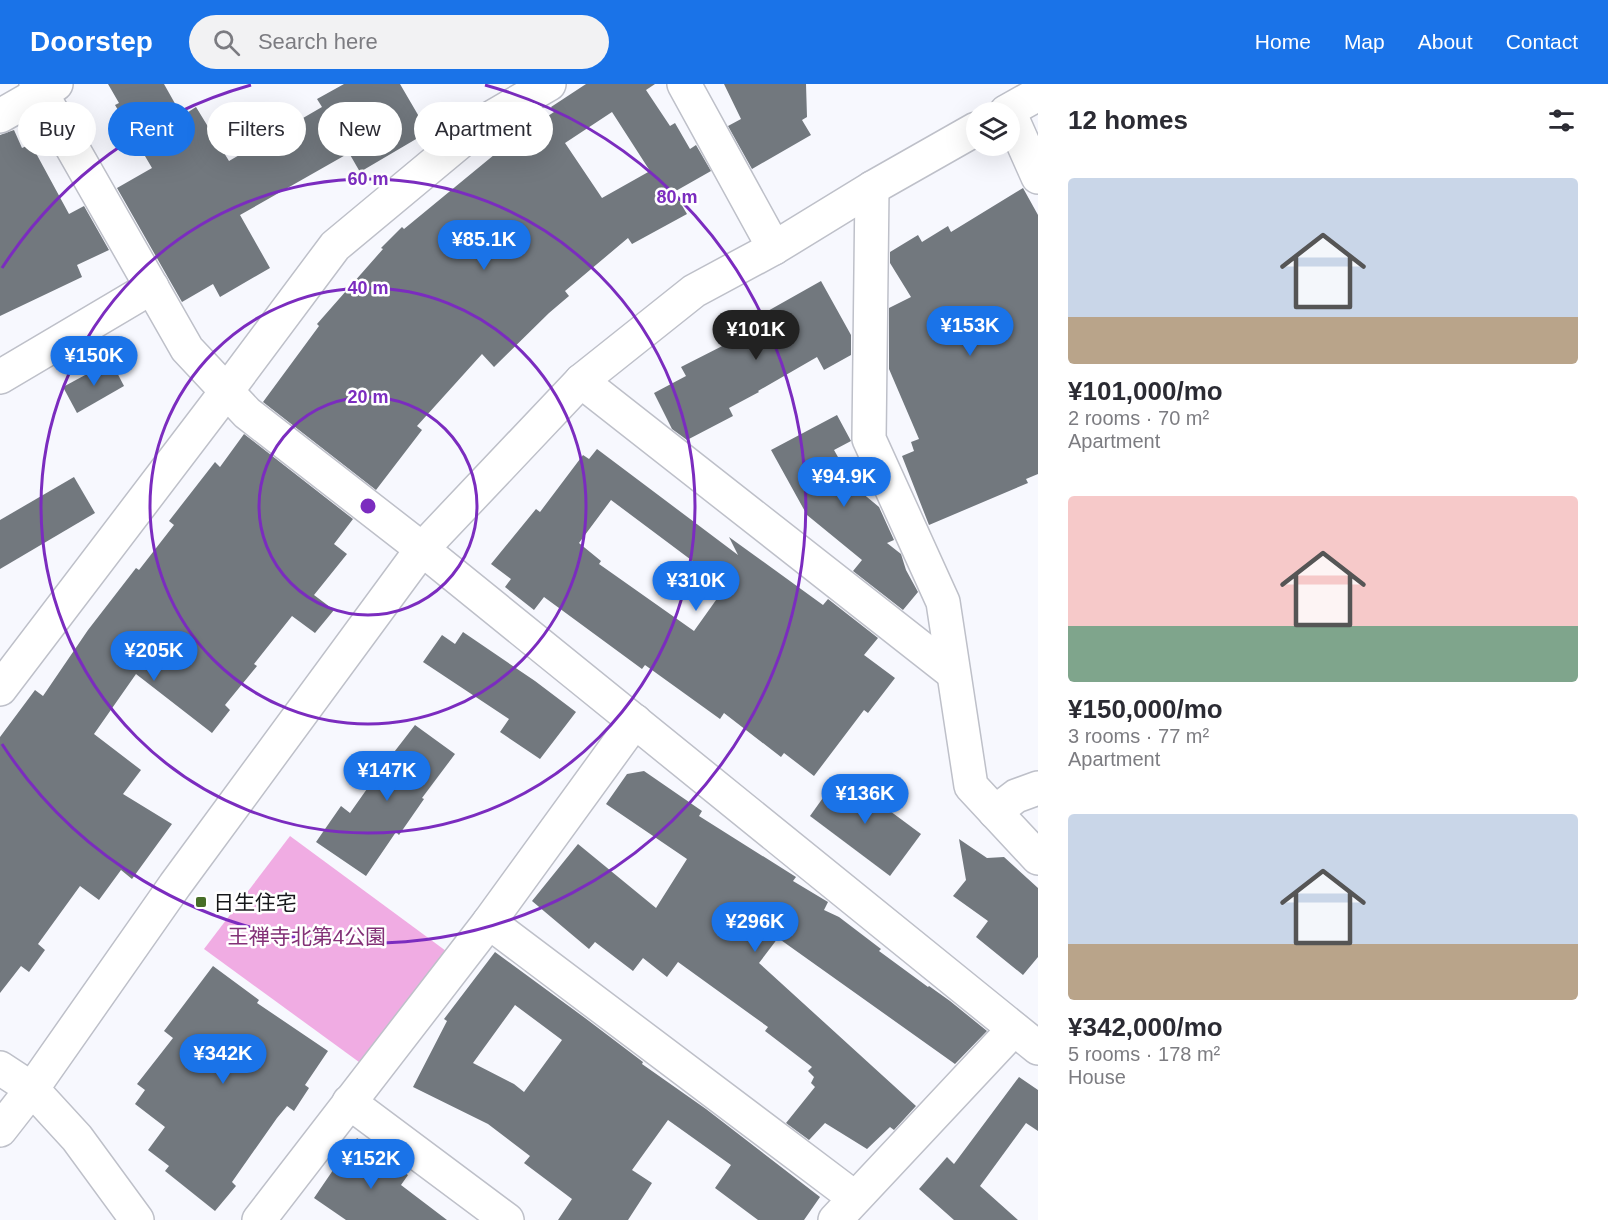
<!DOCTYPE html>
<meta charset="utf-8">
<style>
:root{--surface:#fff;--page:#f2f2f3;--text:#2b2b33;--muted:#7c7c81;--accent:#1a73e8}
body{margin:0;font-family:Helvetica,"Noto Sans JP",sans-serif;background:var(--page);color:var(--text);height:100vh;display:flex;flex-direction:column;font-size:22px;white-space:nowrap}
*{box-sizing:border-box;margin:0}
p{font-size:20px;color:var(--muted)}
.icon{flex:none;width:33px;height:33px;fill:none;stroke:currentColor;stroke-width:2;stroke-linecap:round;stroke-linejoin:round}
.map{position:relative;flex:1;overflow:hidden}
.panel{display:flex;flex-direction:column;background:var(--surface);width:570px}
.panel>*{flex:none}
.top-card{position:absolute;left:18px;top:18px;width:570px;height:54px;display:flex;gap:12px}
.tools{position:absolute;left:966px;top:18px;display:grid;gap:12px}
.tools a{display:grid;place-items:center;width:54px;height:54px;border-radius:50%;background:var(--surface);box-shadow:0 6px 24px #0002;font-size:30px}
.price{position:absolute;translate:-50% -51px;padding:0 14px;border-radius:21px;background:var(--accent);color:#fff;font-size:20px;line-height:39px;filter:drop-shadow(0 2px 3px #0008)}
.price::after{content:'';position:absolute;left:50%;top:36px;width:18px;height:14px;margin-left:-9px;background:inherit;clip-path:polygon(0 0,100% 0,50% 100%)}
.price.on{background:#222;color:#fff}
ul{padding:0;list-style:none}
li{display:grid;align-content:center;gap:12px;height:318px;padding:0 30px}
li span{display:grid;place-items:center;height:186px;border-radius:6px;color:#555}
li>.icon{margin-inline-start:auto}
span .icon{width:108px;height:108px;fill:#fffc;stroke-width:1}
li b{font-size:26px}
h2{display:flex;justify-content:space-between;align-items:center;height:72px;padding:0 30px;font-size:26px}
.pill{padding:0 21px;border-radius:27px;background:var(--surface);box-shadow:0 6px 24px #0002;font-size:21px;line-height:54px}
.pill.on{background:var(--accent);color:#fff}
header{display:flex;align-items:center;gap:36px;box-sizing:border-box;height:84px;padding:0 30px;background:var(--accent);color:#fff}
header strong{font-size:28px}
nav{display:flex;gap:33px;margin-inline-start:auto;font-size:21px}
.search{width:420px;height:54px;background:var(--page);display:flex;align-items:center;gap:15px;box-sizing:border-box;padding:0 21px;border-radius:33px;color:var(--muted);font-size:22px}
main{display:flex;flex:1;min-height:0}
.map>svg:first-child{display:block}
.green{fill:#f0ace3}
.building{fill:#72787e;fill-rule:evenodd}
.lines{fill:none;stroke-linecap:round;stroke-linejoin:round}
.minor-casing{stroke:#bec0c9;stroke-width:36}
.minor{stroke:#fff;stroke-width:33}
.ring{fill:none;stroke:#7b2cbf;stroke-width:3}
.poi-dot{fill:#466d28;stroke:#fff;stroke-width:2}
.labels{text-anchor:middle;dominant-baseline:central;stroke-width:5;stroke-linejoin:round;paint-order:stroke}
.poi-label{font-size:21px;fill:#16171a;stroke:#fff;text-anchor:start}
.park-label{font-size:21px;fill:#833177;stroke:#fff}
.centre{fill:#7b2cbf;stroke:#fff;stroke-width:3}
.ring-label{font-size:18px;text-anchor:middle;font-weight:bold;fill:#7b2cbf;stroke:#fff;stroke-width:5;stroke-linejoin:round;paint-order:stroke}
</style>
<header>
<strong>Doorstep</strong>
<div class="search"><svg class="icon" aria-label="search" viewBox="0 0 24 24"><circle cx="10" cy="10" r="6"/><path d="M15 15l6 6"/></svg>Search here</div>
<nav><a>Home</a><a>Map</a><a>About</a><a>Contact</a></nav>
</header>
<main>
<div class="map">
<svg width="1038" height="1136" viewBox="0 0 1038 1136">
<rect width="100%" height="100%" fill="#f7f8fe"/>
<path class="green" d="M290 752 446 867 359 978 204 865Z"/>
<g class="building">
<path d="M108 0H164L182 32 196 23 229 77 322 23 317 15 344 0H400L428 48 360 88 349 69 240 131 270 184 220 213 213 200 182 218 117 104 152 84 115 21 119 19Z"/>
<path d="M586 0H655L646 6 670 42 675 39 690 65 696 61 711 87 674 108 687 130 632 160 628 154 565 207 569 212 549 229 494 283 482 270 417 342 422 346 376 406 263 318 319 242 317 240 383 165 381 164 402 143 404 145 512 56 554 28 551 23ZM612 28 650 87 602 114 565 59Z"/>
<path d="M724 0H806L807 33 802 36 811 51 752 85 728 42 741 35Z"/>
<path d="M14 46 22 64 31 60 69 130 84 122 109 166 77 181 82 193 0 232V51Z"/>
<path d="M1023 104 1038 131V390L1026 395 1028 399 929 441 902 372 914 367 911 358 919 355 889 285V224L911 213 890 179V168L918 151 922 158 948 142 951 148Z"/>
<path d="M821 197 851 251V271L824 286 817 273 758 307 759 308 729 324 733 332 687 356 672 345 654 309 686 292 681 283 740 253 736 245Z"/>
<path d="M111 277 124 302 77 329 63 303Z"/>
<path d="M837 331 851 357 834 366 855 403 879 423 894 456 887 459 901 470 906 486 918 508 903 526 853 487 862 476 807 431 771 366Z"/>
<path d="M244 350 353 435 334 460 347 470 314 511 334 526 315 549 292 532 254 580 257 582 225 621 230 626 212 649 136 590 94 650 141 686 123 710 172 740 132 795 121 786 99 816 80 802 38 860 45 866 29 888 21 882 0 909V653L35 606 43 612 88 546 136 484 139 486 174 441 169 437 215 378 220 383Z"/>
<path d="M597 365 738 471 729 453 823 521 828 515 878 554 864 571 895 594 868 629 864 626 814 692 784 669 781 673 724 629 720 635 645 581 642 585 544 513 534 526 505 503 511 495 491 480 536 425 540 428 583 371 589 375ZM611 416 726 502 694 547 599 480 601 477 579 459Z"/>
<path d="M74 393 95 429 0 485V436Z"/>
<path d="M463 548 535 597 576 628 540 675 500 648 509 635 423 578 442 551 455 560Z"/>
<path d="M415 641 455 670 422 714 424 715 399 751 396 748 366 792 316 758 341 722 350 729 381 685Z"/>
<path d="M644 687 702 727 699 732 796 793 793 797 828 818 824 826 839 833 881 865 879 867 928 903 929 902 950 917 987 947 955 980 778 854 759 879 916 1022 894 1046 890 1043 867 1065 825 1039 809 1056 786 1039 815 1003 811 999 814 993 808 987 812 983 765 947 768 943 678 878 667 893 643 874 633 887 595 858 589 865 532 817 578 760 656 824 687 775 606 720 627 690Z"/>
<path d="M840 690 921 750 890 792 810 732Z"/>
<path d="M959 755 987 774 1004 773 1038 804V873L1023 891 976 853 988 837 953 812 966 796Z"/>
<path d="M495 868 585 934 643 978 642 980 706 1025 820 1113 804 1136H758L715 1104 731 1081 668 1036 632 1086 652 1099 628 1136H558L572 1115 524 1079 530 1072 488 1040 413 1003 447 937 444 935ZM515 921 562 956 524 1008 514 1000 473 979Z"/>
<path d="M213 882 259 916 257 919 328 967 305 1001 309 1004 294 1027 287 1022 277 1034 232 1098 236 1102 215 1127 165 1087 169 1082 148 1066 165 1043 135 1020 145 1006 137 1000 173 954 164 947Z"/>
<path d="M1019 993 1038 1006V1047L1026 1039 980 1102 1018 1136H954L919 1105 947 1073 954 1080Z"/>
<path d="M357 1054 393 1079V1080L408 1091 401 1101 447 1136H346L314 1114 342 1073 344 1074Z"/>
</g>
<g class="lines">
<g class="minor-casing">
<g id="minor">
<path d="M36 0 187 265 247 329 422 465 1038 964"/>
<path d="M684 0 774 164"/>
<path d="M1006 28 1038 10"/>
<path d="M1010 30 1038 93"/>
<path d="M0 32 56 0"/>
<path d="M872 104 869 355 943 518 971 702 1038 774"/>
<path d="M0 293 152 203"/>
<path d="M581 297 953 589"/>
<path d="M0 605 226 308 335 162 484 38 549 0"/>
<path d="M995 728 1016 712 1038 704"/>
<path d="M489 838 855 1114"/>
<path d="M0 984 32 1005 77 1054 137 1136"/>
<path d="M349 1018 507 1136"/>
<path d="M0 1046 32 1005 175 801 422 465 581 297 694 207 774 164 872 104 976 45"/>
<path d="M259 1136 489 838 635 637"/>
<path d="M835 1136 1014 945"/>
</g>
</g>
<use href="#minor" class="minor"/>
</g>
<g class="ring">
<circle cx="368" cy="422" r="109"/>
<circle cx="368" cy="422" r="218"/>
<circle cx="368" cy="422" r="327"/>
<path d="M2 184A437 437 0 0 1 251 1M485 1A437 437 0 1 1 2 660"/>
</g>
<rect class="poi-dot" x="195" y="812" width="12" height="12" rx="3"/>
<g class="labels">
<g class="poi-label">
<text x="213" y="818">日生住宅</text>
</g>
<g class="park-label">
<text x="307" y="852">王禅寺北第4公園</text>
</g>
</g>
<circle cx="368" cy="422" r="9" class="centre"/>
<g class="ring-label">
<text x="368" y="101">60 m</text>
<text x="677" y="119">80 m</text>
<text x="368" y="210">40 m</text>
<text x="368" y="319">20 m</text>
</g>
</svg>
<div class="tools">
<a><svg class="icon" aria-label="layers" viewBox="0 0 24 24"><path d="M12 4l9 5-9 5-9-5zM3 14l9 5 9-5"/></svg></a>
</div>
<b class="price" style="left:484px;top:187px">¥85.1K</b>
<b class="price" style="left:970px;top:273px">¥153K</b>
<b class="price on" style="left:756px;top:277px">¥101K</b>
<b class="price" style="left:94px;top:303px">¥150K</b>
<b class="price" style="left:844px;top:424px">¥94.9K</b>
<b class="price" style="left:696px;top:528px">¥310K</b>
<b class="price" style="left:154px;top:598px">¥205K</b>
<b class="price" style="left:387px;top:718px">¥147K</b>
<b class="price" style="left:865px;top:741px">¥136K</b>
<b class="price" style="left:755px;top:869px">¥296K</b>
<b class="price" style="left:223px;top:1001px">¥342K</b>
<b class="price" style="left:371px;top:1106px">¥152K</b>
<div class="top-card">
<a class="pill">Buy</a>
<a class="pill on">Rent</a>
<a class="pill">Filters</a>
<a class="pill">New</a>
<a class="pill">Apartment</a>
</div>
</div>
<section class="panel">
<h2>12 homes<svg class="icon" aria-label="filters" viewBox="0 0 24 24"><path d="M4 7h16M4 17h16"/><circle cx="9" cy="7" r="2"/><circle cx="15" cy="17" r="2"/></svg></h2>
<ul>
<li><span style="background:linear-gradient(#c9d6e8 75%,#b9a48a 0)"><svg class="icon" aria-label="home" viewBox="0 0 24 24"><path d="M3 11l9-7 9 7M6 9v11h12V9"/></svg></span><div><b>¥101,000/mo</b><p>2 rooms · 70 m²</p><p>Apartment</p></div></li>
<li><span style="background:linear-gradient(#f6c9c9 70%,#7fa58c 0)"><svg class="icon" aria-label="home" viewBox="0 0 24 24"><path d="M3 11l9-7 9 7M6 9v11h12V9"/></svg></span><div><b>¥150,000/mo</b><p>3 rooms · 77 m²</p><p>Apartment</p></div></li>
<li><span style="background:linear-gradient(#c9d6e8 70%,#b9a48a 0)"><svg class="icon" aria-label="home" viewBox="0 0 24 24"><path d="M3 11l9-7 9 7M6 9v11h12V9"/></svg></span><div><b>¥342,000/mo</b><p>5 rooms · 178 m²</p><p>House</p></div></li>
</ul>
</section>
</main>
